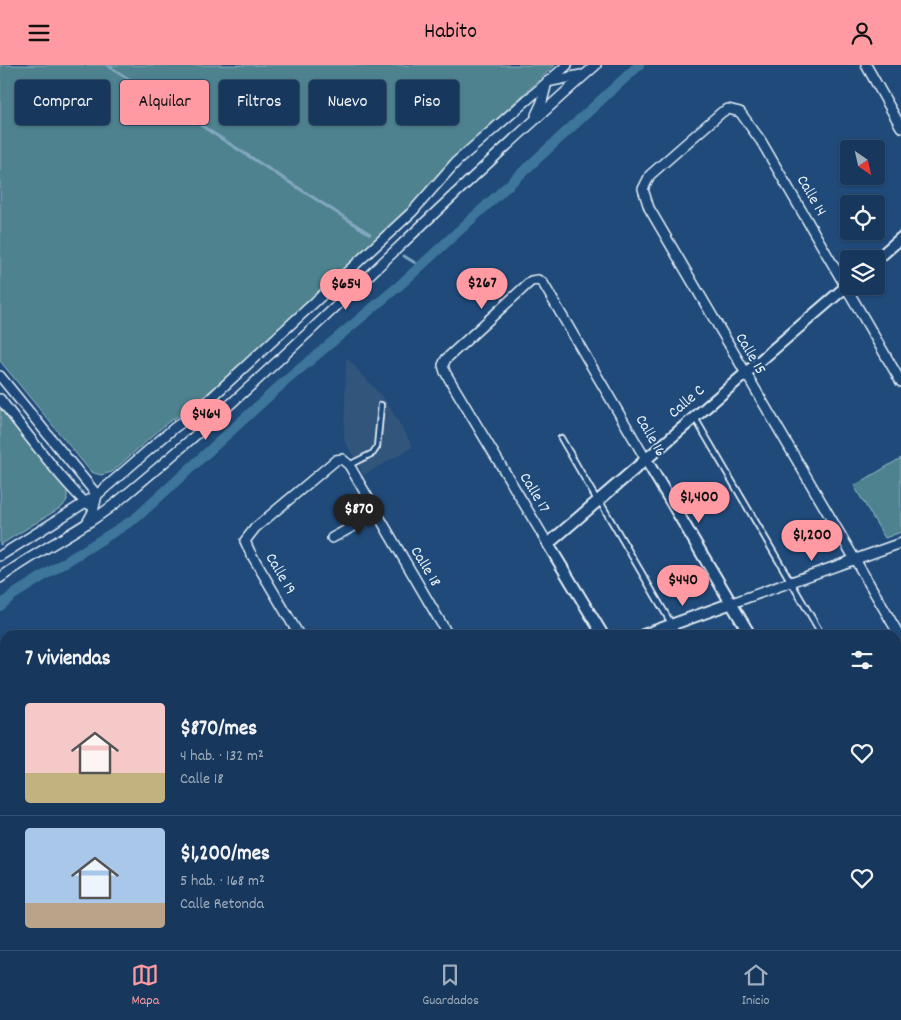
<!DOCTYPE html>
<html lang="es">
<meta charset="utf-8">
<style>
:root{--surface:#17385c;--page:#244365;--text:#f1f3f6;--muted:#9eacbb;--line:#365272;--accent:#ff9aa2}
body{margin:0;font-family:Dekko,sans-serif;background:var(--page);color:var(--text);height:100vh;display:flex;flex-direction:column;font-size:19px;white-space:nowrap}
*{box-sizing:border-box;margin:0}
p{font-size:16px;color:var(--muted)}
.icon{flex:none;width:28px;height:28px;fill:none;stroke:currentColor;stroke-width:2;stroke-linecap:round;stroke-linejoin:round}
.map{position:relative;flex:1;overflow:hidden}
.drawer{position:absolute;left:0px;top:565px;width:901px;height:320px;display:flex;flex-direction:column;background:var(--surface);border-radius:15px 15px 0 0;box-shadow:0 1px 4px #0004,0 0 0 1px var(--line)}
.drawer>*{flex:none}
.banner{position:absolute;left:15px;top:15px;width:500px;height:45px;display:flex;gap:10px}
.needle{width:32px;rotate:146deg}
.fabs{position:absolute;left:840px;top:75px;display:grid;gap:10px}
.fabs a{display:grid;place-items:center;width:45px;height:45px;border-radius:5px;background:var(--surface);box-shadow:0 1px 4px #0004,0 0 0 1px var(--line);font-size:25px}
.price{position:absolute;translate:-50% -42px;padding:0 11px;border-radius:18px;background:var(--accent);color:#111;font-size:16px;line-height:32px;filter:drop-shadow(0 1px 2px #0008)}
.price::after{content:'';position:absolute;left:50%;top:30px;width:15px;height:11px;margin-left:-8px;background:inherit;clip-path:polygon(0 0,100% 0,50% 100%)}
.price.on{background:#222;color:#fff}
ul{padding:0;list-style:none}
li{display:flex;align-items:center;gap:15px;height:125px;padding:0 25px}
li+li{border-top:1px solid var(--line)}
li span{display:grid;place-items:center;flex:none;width:140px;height:100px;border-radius:5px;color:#555}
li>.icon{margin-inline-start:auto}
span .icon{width:60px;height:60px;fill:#fffc;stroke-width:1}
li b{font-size:21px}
h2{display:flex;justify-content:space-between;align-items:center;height:60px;padding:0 25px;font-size:21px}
.pill{padding:0 18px;border-radius:5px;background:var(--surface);box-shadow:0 1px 4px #0004,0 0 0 1px var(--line);font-size:18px;line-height:45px}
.pill.on{background:var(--accent);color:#111}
header{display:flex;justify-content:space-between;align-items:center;height:65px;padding:0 25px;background:var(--accent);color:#111;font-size:22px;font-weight:600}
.dock{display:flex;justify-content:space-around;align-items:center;height:70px;border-top:1px solid var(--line);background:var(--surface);font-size:14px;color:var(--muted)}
.dock a{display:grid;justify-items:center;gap:2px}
.dock .on{color:var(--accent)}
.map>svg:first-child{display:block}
.built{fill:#32547c}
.green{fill:#4e828e;stroke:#9bbac3}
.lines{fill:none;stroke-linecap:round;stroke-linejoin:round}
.stream{stroke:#82a7c0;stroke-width:3}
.canal{stroke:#3e769a;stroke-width:10}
.service-casing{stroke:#e8f1f8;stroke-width:8}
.minor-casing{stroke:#e8f1f8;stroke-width:12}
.tertiary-casing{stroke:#e8f1f8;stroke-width:14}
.path{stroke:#e8f1f8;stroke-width:2;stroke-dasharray:5 4;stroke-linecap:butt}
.service{stroke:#1f4a7a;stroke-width:4.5}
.minor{stroke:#1f4a7a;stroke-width:9}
.tertiary{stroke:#1f4a7a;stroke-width:10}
.labels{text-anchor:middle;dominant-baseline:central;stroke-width:4;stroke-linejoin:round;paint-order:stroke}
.street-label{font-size:16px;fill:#e8f1f8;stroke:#1f4a7a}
</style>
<header><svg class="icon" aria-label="menu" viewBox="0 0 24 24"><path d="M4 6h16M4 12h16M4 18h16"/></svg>Habito<svg class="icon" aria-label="person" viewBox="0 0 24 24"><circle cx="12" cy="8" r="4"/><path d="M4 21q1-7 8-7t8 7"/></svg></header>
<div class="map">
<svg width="901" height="885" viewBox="0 0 901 885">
<rect width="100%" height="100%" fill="#1f4a7a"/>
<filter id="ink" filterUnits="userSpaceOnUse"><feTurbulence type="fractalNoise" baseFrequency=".02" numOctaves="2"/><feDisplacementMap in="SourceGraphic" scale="10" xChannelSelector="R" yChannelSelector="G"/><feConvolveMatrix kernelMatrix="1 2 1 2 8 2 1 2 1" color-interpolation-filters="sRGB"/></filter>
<g filter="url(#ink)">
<g class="built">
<path d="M346 292 387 337 413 382 364 410 344 375Z"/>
<path d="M715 880H769L772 885H718Z"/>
<path d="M790 880H827L819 885H793Z"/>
</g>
<g class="green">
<path d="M0 0H555L467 82 435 118 368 183 223 315 194 341 167 358 112 407 101 410 91 407 0 296Z"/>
<path d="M0 343 67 426V435L63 441 0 480Z"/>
<path d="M901 393V467L885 473 854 421Z"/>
</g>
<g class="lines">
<g class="stream">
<path d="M107 0 370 169"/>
<path d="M404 191 420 201"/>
</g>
<path class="canal" d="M0 541 13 530 136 453 282 319 400 220 639 0"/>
<g class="service-casing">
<g id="service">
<path d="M695 353 822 570"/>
<path d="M561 373 597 435"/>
<path d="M349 400 373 388 377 382 381 340"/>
<path d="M599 435 678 570"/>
<path d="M896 698 901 706"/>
<path d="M382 880 385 885"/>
<path d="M533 880 536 885"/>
<path d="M208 885 217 880"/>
</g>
</g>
<g class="minor-casing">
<g id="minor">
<path d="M866 0 901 62"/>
<path d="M547 17 581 10"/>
<path d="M536 50 542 37 547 17"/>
<path d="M0 311 97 430 93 447 88 456"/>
<path d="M901 317 761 76 740 47 728 44 722 47 650 110 643 124 649 143 901 573"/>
<path d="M0 334C13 351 77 436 90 440"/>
<path d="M332 473 376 449"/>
<path d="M548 479 445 307 443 300 446 294 531 216 538 215 543 218 645 393"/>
<path d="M0 491 97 430 174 363 196 347 412 147 456 97 567 0"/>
<path d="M0 513C39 484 85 464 122 433 287 297 435 141 596 0"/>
<path d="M732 538 901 478"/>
<path d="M137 570H146"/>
<path d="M299 570 250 487 245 476 255 463 336 395 342 394 349 400 448 570"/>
<path d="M896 822 901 830"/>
<path d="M0 826 5 835"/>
<path d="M30 880 33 885"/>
<path d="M179 880 182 885"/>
<path d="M235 880 238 885"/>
<path d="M330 880 332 885"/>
<path d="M480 880 483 885"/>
<path d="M631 880 633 885"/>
</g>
</g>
<g class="tertiary-casing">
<g id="tertiary">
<path d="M876 195 901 173"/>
<path d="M645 393 750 570"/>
<path d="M603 570 548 479 849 219"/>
<path d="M643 570 732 538"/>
<path d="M896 728 901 727"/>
<path d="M0 797 5 795"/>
<path d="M776 880 779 885"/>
</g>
</g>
<path class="path" d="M0 693 5 689"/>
<use href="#service" class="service"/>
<use href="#minor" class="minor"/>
<use href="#tertiary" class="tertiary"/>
</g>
</g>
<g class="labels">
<g class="street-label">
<text transform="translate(811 131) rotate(60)">Calle 14</text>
<text transform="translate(750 289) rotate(60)">Calle 15</text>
<text transform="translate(687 337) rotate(-41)">Calle C</text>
<text transform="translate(650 371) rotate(60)">Calle 16</text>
<text transform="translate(534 428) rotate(59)">Calle 17</text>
<text transform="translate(425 502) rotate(59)">Calle 18</text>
<text transform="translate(280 509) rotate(60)">Calle 19</text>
</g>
</g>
</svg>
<div class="fabs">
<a><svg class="needle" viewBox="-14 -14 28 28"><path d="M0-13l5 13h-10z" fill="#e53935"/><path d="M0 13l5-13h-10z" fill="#9eacbb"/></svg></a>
<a><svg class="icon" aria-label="locate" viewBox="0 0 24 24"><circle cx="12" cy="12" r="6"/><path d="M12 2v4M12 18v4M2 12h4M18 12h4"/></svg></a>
<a><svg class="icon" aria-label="layers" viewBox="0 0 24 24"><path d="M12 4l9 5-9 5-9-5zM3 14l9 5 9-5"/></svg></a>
</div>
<b class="price" style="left:482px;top:245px">$267</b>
<b class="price" style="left:346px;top:246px">$654</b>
<b class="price" style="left:206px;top:376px">$464</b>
<b class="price" style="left:699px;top:459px">$1,400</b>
<b class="price on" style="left:359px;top:471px">$870</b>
<b class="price" style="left:812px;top:497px">$1,200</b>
<b class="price" style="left:683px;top:542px">$440</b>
<div class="banner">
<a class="pill">Comprar</a>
<a class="pill on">Alquilar</a>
<a class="pill">Filtros</a>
<a class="pill">Nuevo</a>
<a class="pill">Piso</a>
</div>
<section class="drawer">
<h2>7 viviendas<svg class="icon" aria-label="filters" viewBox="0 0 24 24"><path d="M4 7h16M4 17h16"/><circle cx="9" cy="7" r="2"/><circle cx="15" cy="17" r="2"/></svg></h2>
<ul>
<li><span style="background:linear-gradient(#f6c9c9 70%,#c2b280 0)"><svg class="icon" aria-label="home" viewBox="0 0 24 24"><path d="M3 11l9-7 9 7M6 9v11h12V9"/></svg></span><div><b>$870/mes</b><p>4 hab. · 132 m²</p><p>Calle 18</p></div><svg class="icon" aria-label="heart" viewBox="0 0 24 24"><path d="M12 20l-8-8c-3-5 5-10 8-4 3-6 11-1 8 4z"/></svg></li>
<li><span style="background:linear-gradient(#a9c7e8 75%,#b9a48a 0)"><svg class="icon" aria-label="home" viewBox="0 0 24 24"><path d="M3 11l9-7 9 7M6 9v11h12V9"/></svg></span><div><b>$1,200/mes</b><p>5 hab. · 168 m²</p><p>Calle Retonda</p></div><svg class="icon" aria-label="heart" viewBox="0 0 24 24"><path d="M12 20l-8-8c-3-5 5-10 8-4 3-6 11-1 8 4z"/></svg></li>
</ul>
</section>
</div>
<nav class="dock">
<a class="on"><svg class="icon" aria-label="map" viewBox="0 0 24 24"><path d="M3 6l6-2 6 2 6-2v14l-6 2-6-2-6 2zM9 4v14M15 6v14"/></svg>Mapa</a>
<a><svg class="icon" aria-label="saved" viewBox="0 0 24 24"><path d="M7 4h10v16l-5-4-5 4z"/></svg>Guardados</a>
<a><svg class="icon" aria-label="home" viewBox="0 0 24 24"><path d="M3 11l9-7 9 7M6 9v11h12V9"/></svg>Inicio</a>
</nav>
